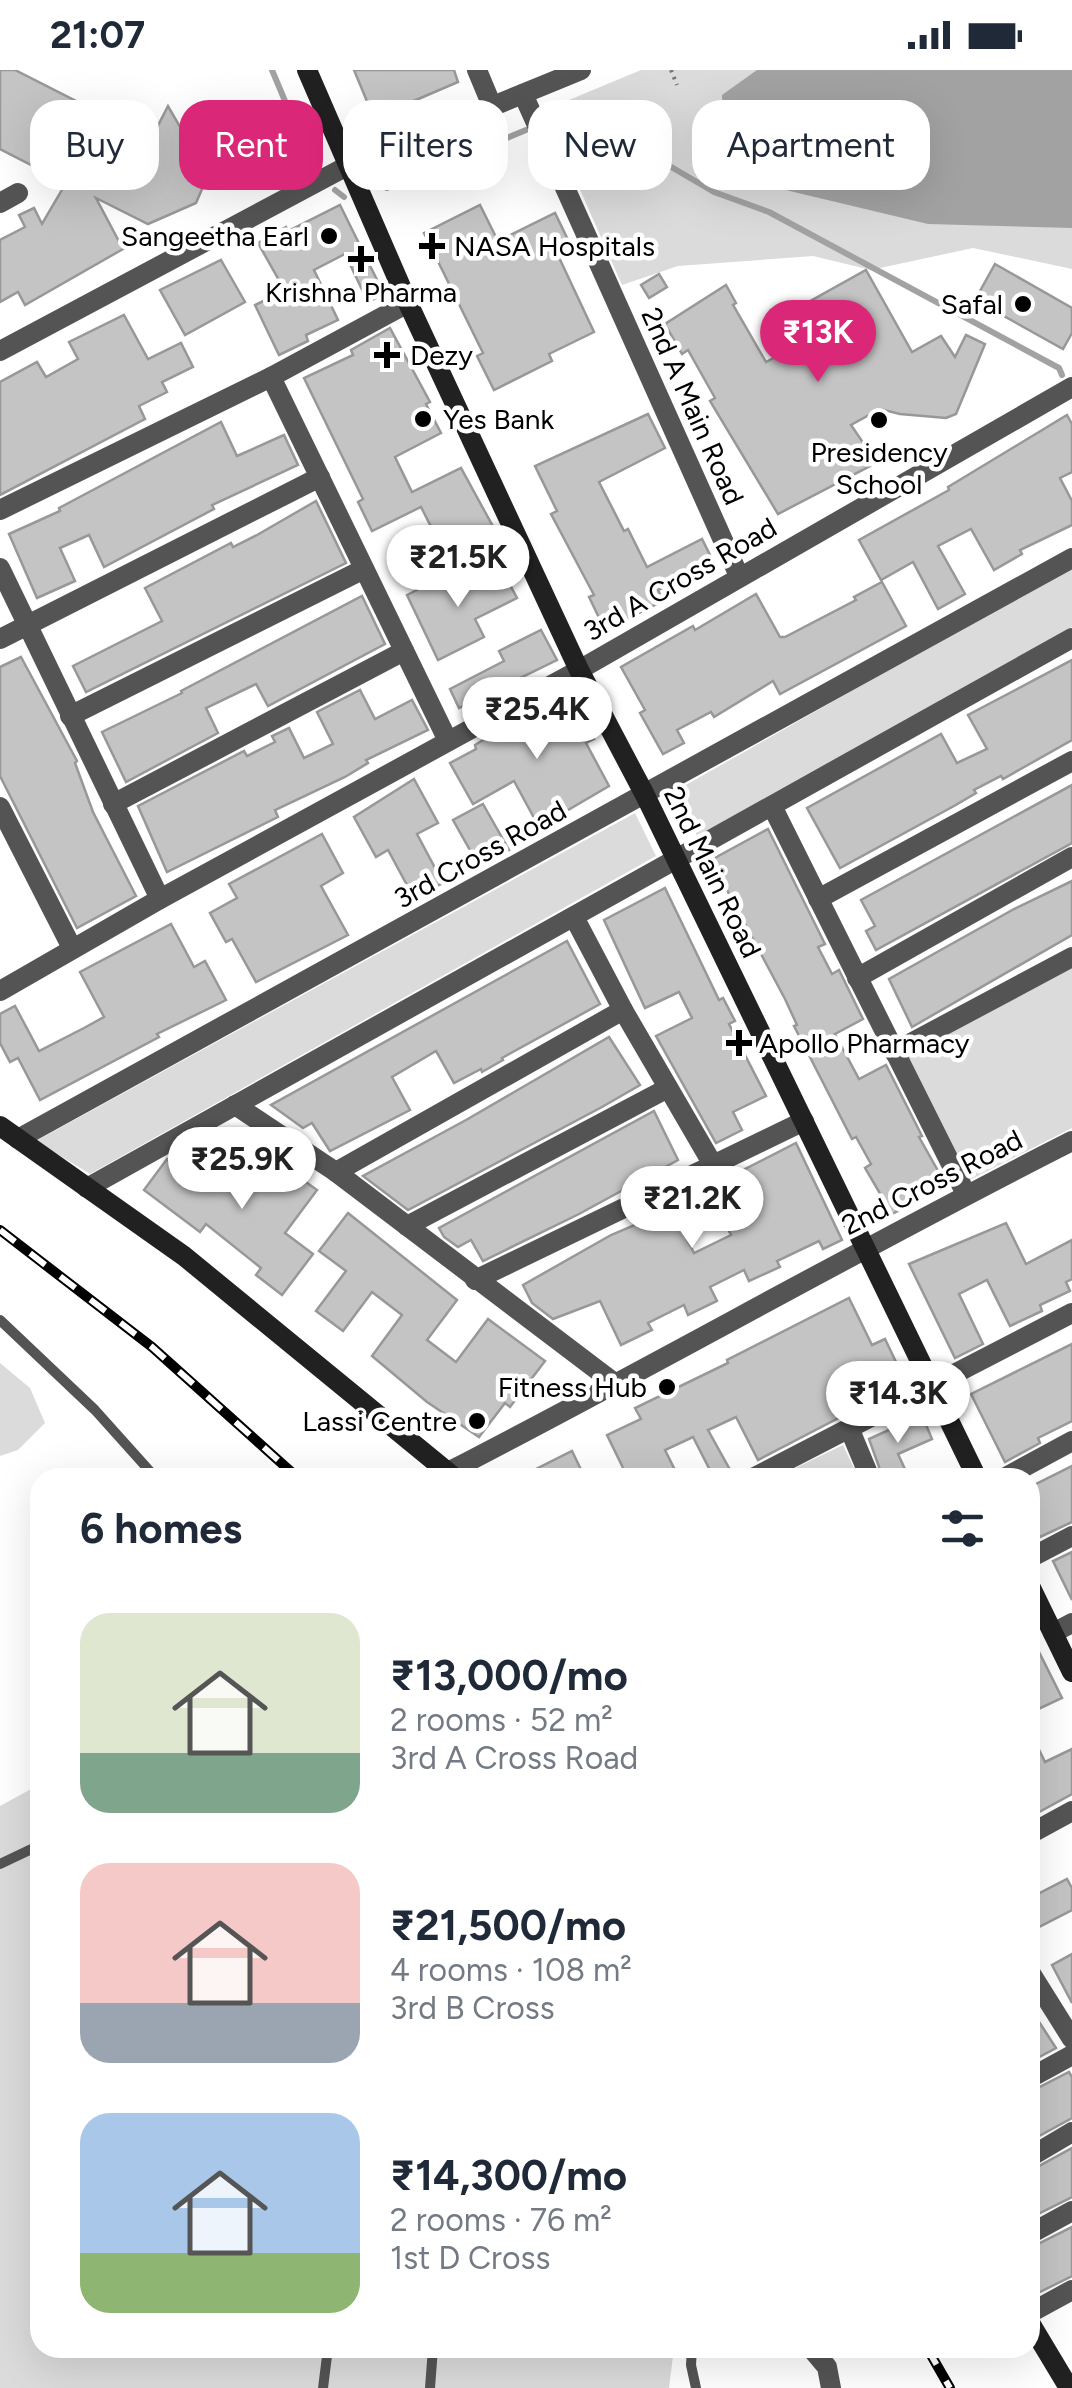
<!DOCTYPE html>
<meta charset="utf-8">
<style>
:root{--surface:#fff;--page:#f6f6f7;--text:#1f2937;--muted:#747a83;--accent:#db2777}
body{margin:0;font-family:Figtree,sans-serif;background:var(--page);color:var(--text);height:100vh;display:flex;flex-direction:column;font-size:38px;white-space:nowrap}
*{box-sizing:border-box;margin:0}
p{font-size:32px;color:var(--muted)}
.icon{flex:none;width:55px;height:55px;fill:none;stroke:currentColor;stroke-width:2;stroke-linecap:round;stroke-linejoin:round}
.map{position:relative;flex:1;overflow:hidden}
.details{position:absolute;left:30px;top:1398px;width:1010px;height:890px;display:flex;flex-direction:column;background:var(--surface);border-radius:30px;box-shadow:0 10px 40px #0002}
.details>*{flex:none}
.banner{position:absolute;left:30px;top:30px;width:1012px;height:90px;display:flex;gap:20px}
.price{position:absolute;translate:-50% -85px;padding:0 22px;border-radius:35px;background:#fff;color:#222;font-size:32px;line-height:65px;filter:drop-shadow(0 2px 5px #0008)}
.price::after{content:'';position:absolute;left:50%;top:60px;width:30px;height:22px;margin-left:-15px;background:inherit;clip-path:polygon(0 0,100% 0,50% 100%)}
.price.selected{background:var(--accent);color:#fff}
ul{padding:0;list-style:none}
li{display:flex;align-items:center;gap:30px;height:250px;padding:0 50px}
li span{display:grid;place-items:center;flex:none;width:280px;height:200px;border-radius:30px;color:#555}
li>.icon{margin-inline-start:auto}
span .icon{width:120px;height:120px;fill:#fffc;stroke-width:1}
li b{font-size:42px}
h2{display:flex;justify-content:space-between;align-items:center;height:120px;padding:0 50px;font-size:42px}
.chip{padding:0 35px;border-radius:30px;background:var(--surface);box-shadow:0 10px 40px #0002;font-size:35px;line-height:90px}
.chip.selected{background:var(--accent);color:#fff}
.status{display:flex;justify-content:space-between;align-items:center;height:70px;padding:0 50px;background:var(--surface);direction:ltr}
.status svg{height:28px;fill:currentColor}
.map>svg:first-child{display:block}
.green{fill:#dbdbdb}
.water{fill:#a2a2a2}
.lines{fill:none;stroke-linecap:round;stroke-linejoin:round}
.stream{stroke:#a2a2a2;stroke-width:6}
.building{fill:#c4c4c4;stroke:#989898;stroke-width:2.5}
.path{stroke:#767676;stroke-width:4;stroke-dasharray:2.5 5;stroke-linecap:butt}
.service{stroke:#545454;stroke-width:10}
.minor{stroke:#545454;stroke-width:20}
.tertiary{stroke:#545454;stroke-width:20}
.secondary{stroke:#212121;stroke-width:20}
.rail-casing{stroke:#000;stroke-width:10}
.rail{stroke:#fff;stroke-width:6;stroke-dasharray:19;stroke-linecap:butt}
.poi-dot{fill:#000;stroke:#fff;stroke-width:4}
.labels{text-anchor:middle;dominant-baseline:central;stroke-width:9;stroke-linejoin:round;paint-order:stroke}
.poi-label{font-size:28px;fill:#000;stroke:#fff;text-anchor:end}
.street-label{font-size:28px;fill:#000;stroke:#fff}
</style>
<div class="status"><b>21:07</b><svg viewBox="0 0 49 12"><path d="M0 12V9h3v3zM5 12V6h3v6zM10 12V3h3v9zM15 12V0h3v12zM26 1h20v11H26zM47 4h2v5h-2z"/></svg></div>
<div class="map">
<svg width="1072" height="2318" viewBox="0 0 1072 2318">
<rect width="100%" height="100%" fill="#fff"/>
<g class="green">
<path d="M641 0H1072V199L973 178 871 200 813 186 678 196 622 215 545 40Z"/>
<path d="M1072 496V557L698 769 677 720Z"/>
<path d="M635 743 656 786 90 1104 36 1071Z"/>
<path d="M1072 897V1058L968 1111 902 986Z"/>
<path d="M0 1293 30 1318 45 1353 18 1380 0 1386Z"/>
<path d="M843 1375 858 1407H777Z"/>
<path d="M40 1708V2278H674L669 2318H0V1736L33 1718Z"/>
</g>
<path class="water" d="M757 0H1072V158L928 154 773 117 724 82 722 25Z"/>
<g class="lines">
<g class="stream">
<path d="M272 0 306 81 316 94"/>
<path d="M550 46 592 42 656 88 714 122 769 142 1059 298 1062 305"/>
<path d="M387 118 526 60"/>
<path d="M335 120 344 127"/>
</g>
</g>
<g class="building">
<path d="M0 0H15L151 69 168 36 208 105 196 133 148 154 96 128 123 179 25 235 18 222 0 232V170L25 157 19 145 34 138 42 154 66 113 0 79Z"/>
<path d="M354 0H454L458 12 374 48Z"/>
<path d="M340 135 384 224 368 232 345 184 314 200 338 250 306 265 308 271 279 285 255 235 285 221 258 173 286 157 288 161Z"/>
<path d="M480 135 498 171 555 143 570 174 556 181 594 262 549 284 552 291 494 320 477 286 483 283 424 163Z"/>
<path d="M221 190 245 232 185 265 160 220Z"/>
<path d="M995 194 1072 238V263L1063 279 975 230Z"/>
<path d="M866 200 912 282 941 266 955 287 966 265 985 274 956 344 946 348 900 344 880 339 851 355 864 374 870 396 778 444 710 331 715 328 688 280 682 284 665 254 726 215 736 233 733 235 766 292 820 262 805 234Z"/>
<path d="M659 204 667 217 649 228 641 215Z"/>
<path d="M124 245 148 289 181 273 193 297 162 312 167 322 139 336 145 349 0 425V312L37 292 46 307 78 289 69 272Z"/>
<path d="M390 258 430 332 426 334 441 363 395 387 412 422 461 398 496 462 446 486 421 437 372 461 358 432 363 429 304 308 353 285 351 280Z"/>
<path d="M648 344 665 378 599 412 624 461 628 459 647 497 702 469 714 493 658 520 663 531 605 560 589 527 594 525 551 444 557 441 535 396Z"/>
<path d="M1067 345 1072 354V402L1060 408 1072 431V455L1020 480 1022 484 994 500 971 459 938 476 965 524 938 539 913 492 881 510 859 470 949 420 948 417Z"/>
<path d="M221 352 237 386 284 365 298 395 212 435 214 439 104 497 89 465 60 478 75 511 37 528 9 464 60 441 59 438Z"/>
<path d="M316 431 346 493 86 622 73 596 162 551 145 518 231 473 233 477 257 465Z"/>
<path d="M501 498 517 528 475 549 484 567 438 590 407 525 449 504 457 520Z"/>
<path d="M882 512 906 556 780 624 773 611 714 647 711 642 677 660 684 673 663 684 640 643 645 640 621 597 693 556 695 560 756 524 780 567H785L856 530 854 527Z"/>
<path d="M362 526 385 574 268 636 256 614 206 638 218 663 126 712 102 662 182 623 181 621Z"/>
<path d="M541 560 557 590 459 638 450 619 504 591 499 581Z"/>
<path d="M21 587 77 691 75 693 93 742 136 826 77 858 0 706V597Z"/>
<path d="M1072 590V670L1003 709 1001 706 974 720 976 723 954 736 840 798 807 738 941 664 957 693 987 679 968 645Z"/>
<path d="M360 620 375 649 412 630 428 660 366 690 368 693 345 707 275 740 278 747 167 802 138 736 244 681 247 686 275 672 272 666 289 658 304 688 333 674 317 642Z"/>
<path d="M569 624 594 669 586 673 609 716 539 757 514 711 473 734 450 693 476 679 475 675 507 655Z"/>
<path d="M414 709 438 753 417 764 443 813 414 828 388 780 376 787 354 747Z"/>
<path d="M1072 715V773L876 880 866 861 875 856 861 830Z"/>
<path d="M483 734 509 780 479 796 453 750Z"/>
<path d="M768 759 825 874 818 877 832 904 839 900 863 949 835 964 859 1009 886 995 922 1066 919 1067 946 1115 892 1144 865 1098 871 1094 856 1067 852 1069 794 956 797 955 785 929 711 790Z"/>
<path d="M322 764 343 803 321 816 348 865 256 912 232 869 226 872 210 843 237 828 229 814Z"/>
<path d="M1072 811V865L912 957 889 909 1014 839Z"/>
<path d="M665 818 719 930 723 928 735 951 729 954 766 1026 733 1042 742 1060 716 1073 656 966 692 948 679 922 645 938 604 850Z"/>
<path d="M171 854 194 897 205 891 226 930 157 964 159 967 40 1030 18 988 10 992 0 973V944L15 936 39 981 84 958 104 947 80 902Z"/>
<path d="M567 871 600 934 502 988 503 990 482 1002 481 999 454 1013 436 981 392 1007 410 1040 330 1081 312 1053 303 1058 271 1035Z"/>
<path d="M609 967 640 1015 602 1037 408 1140 363 1106 466 1050Z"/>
<path d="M654 1041 678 1090 579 1144 483 1191 471 1170 458 1177 444 1167 439 1158Z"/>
<path d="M796 1073 842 1170 823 1179 819 1171 777 1191 780 1197 749 1211 744 1200 710 1217 717 1231 688 1245 684 1235 648 1253 652 1260 621 1275 600 1231 553 1249 532 1233 523 1215 611 1165 672 1139 694 1183 731 1165 710 1123 744 1106 741 1101Z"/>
<path d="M264 1082 317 1120 285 1163 313 1184 282 1225 256 1205 261 1198 206 1154 200 1162 144 1120 167 1089 174 1095 187 1085 234 1121Z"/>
<path d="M348 1143 457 1230 427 1270 456 1292 488 1249 545 1291 510 1337 505 1333 479 1367 427 1332 372 1286 402 1245 372 1222 343 1261 316 1241 346 1201 319 1181Z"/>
<path d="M1006 1153 1026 1194 1072 1170V1209L1066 1212 1070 1221 1040 1235 1042 1241 1010 1256 987 1210 959 1224 983 1274 955 1288 909 1194Z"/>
<path d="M849 1228 872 1275 885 1269 906 1313 848 1339 850 1342 758 1390 736 1347 708 1360 729 1398 713 1406 693 1367 665 1380 679 1408H628L607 1365 641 1349 635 1338 728 1293 727 1290Z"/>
<path d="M1072 1274V1351L1038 1368 1040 1373 1005 1392 971 1324Z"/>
<path d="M922 1345 932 1369 898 1384 909 1408H883L869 1369Z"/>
<path d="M572 1381 585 1408H518Z"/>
<path d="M1072 1396V1452L1040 1467 1030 1448V1417Z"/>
<path d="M1072 1482V1530L1053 1491Z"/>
<path d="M1030 1564 1062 1628 1030 1643Z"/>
<path d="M1030 1661 1045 1692 1072 1679V1724L1030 1747Z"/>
<path d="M1067 1809 1072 1818V1840L1037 1858 1030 1845V1828Z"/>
<path d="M1072 1884V1933L1052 1895Z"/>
<path d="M1030 1938 1056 1978 1030 1992Z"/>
<path d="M1069 2002 1072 2007V2048L1030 2071V2022Z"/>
<path d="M1072 2078V2127L1030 2148V2101Z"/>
<path d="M1072 2157V2206L1030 2227V2178Z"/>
</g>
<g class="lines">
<path class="path" d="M671 0 677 15"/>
<g class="service">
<path d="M0 1250 95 1340 156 1408"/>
<path d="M0 1794 40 1775"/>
<path d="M692 2278 691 2295 696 2318"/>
<path d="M323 2318 328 2278"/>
<path d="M430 2318 433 2278"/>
</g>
<g class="minor">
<path d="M477 0 492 36"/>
<path d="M523 24 739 506"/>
<path d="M0 133 18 123"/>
<path d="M271 307 448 671"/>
<path d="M0 440 271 307 408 233"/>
<path d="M0 498 160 829"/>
<path d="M0 569 320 407"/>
<path d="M70 646 364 499"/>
<path d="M113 734 404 581"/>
<path d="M772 736 966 1124"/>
<path d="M0 737 72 878"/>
<path d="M818 829 1072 691"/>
<path d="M574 847 623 940 712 1093"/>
<path d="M857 908 1072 787"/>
<path d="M0 921 160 829 579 600 1072 317"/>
<path d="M894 982 1072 887"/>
<path d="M235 1035 336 1102 617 1315"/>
<path d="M18 1069 1072 488"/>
<path d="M336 1102 623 940"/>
<path d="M87 1118 1072 568"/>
<path d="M407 1156 668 1018"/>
<path d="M475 1210 804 1051"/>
<path d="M850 1360 870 1408"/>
<path d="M753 1408 1072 1243"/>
<path d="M1004 1408 1072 1371"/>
<path d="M1030 1488 1072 1466"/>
<path d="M1053 1563 1072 1553"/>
<path d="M1030 1764 1072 1741"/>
<path d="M1030 1902 1072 1969"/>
<path d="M1030 2008 1072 1985"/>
<path d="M1030 2087 1072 2062"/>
<path d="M1030 2164 1072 2141"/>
<path d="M1030 2243 1072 2220"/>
<path d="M811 2278 827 2297 831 2318"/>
</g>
<g class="tertiary">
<path d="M0 281 349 95 581 0"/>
<path d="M448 1402C658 1294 862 1177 1072 1071"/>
</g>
<g class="secondary">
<path d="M307 0 408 233 579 600 645 725 977 1408"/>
<path d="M0 1056 184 1186 455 1408"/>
<path d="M1030 1516 1072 1602"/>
<path d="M1030 2253 1069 2318"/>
</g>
<g class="rail-casing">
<g id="rail">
<path d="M0 1160 152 1277 298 1408"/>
<path d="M927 2278 950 2318"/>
</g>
</g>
<use href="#rail" class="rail"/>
</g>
<g class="poi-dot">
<circle cx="329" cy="166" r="10"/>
<path d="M427 161h10v10h10v10h-10v10h-10v-10h-10v-10h10z"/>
<path d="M356 174h10v10h10v10h-10v10h-10v-10h-10v-10h10z"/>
<circle cx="1023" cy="234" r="10"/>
<path d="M382 270h10v10h10v10h-10v10h-10v-10h-10v-10h10z"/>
<circle cx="423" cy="349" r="10"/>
<circle cx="879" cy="350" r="10"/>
<path d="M734 958h10v10h10v10h-10v10h-10v-10h-10v-10h10z"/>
<circle cx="667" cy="1317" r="10"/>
<circle cx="477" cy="1351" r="10"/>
</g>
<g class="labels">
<g class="poi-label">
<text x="309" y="166">Sangeetha Earl</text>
<text x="454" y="176" text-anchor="start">NASA Hospitals</text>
<text x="361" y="222" text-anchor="middle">Krishna Pharma</text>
<text x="1003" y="234">Safal</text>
<text x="410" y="285" text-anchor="start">Dezy</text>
<text x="443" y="349" text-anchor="start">Yes Bank</text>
<text x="879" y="382" text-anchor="middle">Presidency<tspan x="879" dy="32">School</tspan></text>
<text x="759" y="973" text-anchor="start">Apollo Pharmacy</text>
<text x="647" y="1317">Fitness Hub</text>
<text x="457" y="1351">Lassi Centre</text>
</g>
<g class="street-label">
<text transform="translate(693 336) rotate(66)">2nd A Main Road</text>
<text transform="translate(680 509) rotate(-30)">3rd A Cross Road</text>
<text transform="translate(480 784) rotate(-29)">3rd Cross Road</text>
<text transform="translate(713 802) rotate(64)">2nd Main Road</text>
<text transform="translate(932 1112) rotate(-27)">2nd Cross Road</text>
</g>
</g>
</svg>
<b class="price selected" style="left:818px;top:315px">₹13K</b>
<b class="price" style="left:458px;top:540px">₹21.5K</b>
<b class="price" style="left:537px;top:692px">₹25.4K</b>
<b class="price" style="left:242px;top:1142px">₹25.9K</b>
<b class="price" style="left:692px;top:1181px">₹21.2K</b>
<b class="price" style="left:898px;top:1376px">₹14.3K</b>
<div class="banner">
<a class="chip">Buy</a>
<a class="chip selected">Rent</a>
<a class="chip">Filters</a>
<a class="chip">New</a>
<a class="chip">Apartment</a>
</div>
<section class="details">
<h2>6 homes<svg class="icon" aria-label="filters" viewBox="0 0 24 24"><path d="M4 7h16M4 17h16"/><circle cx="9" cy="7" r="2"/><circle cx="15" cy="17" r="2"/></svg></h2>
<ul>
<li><span style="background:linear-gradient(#dfe7d0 70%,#7fa58c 0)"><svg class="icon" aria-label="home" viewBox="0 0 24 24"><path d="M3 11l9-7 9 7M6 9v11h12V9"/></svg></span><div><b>₹13,000/mo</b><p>2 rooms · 52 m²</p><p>3rd A Cross Road</p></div></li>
<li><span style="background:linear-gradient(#f6c9c9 70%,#9aa5b1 0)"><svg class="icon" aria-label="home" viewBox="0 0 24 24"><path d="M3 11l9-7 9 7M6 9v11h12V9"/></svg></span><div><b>₹21,500/mo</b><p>4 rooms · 108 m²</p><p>3rd B Cross</p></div></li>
<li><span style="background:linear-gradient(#a9c7e8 70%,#8fb573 0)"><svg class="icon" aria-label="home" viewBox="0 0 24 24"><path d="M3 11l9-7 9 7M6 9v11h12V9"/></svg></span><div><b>₹14,300/mo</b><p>2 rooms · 76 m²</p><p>1st D Cross</p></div></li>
</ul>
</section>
</div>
